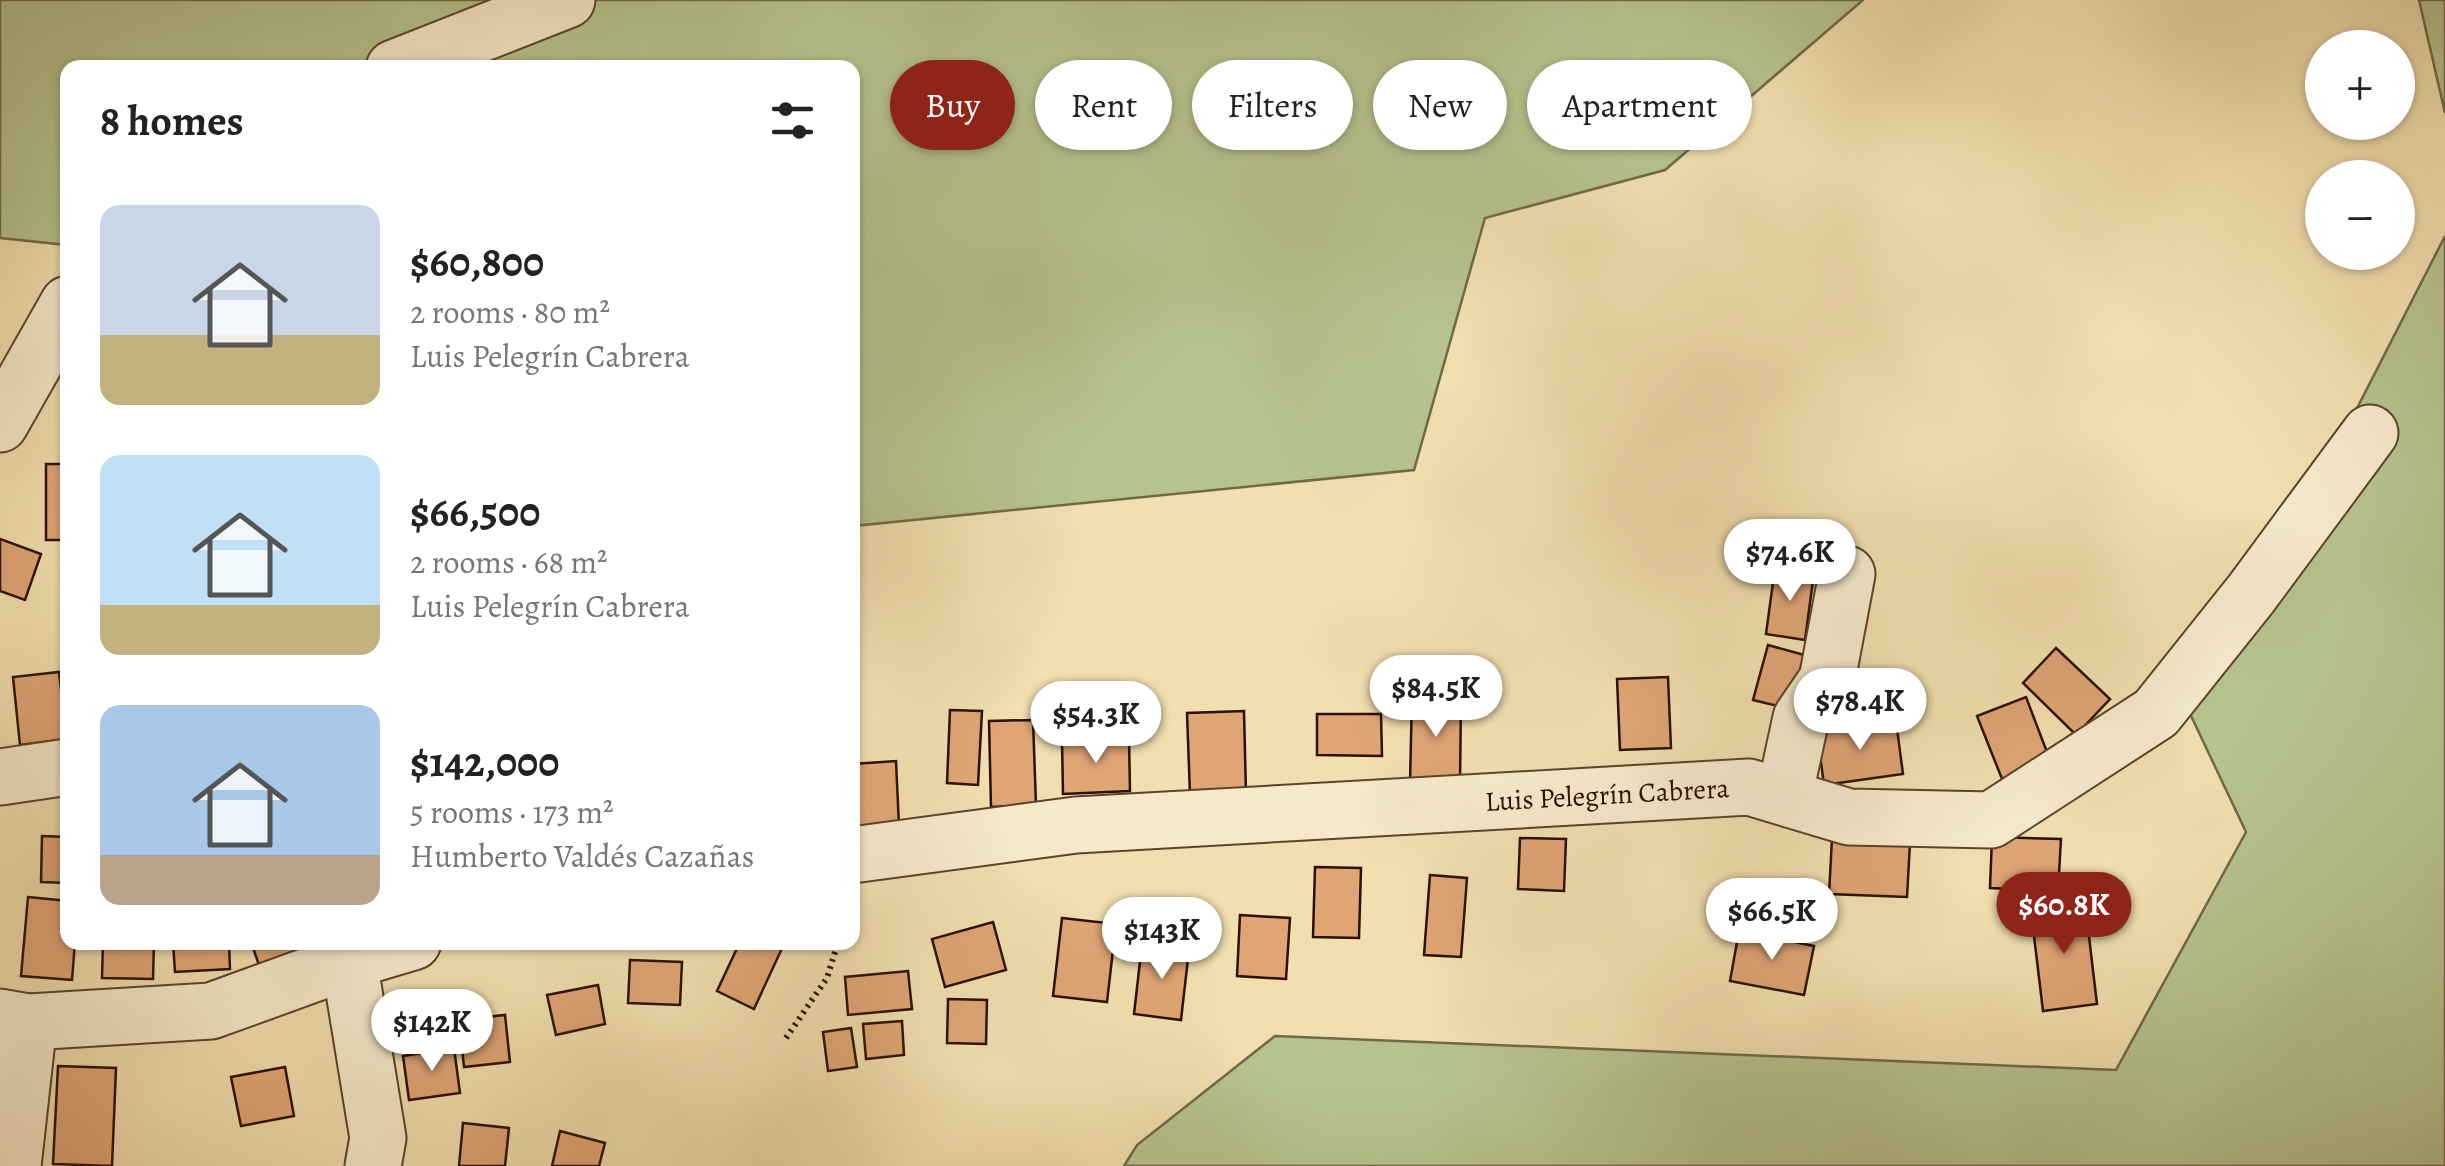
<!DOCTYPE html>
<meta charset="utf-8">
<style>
:root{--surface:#fff;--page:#f6f6f6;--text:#222;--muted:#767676;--accent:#8f2418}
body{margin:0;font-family:Alegreya,serif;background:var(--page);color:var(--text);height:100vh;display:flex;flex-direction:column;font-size:38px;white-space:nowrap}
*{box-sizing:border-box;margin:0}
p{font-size:32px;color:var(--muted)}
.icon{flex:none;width:55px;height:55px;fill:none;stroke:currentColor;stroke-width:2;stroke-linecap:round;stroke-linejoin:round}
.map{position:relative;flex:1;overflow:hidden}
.details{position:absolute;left:60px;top:60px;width:800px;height:890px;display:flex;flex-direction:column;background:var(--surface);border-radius:20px;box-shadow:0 2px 8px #0004}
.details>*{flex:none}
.guide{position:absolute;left:890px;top:60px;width:950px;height:90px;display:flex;gap:20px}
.buttons{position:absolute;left:2305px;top:30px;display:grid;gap:20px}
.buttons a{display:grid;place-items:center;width:110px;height:110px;border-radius:50%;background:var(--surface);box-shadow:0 2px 8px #0004;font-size:50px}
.price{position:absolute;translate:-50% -85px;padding:0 22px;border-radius:35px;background:#fff;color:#222;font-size:32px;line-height:65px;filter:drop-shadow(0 2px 5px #0008)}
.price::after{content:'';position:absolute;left:50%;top:60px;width:30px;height:22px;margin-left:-15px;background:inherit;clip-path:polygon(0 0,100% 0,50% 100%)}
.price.on{background:var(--accent);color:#fff}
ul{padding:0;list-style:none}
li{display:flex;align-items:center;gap:30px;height:250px;padding:0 40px}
li span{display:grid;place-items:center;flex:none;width:280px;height:200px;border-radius:20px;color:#555}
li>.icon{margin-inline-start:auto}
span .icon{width:120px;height:120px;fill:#fffc;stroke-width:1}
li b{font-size:42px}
h2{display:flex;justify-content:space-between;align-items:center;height:120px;padding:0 40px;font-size:42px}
.tag{padding:0 35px;border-radius:45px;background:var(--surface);box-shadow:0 2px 8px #0004;font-size:35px;line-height:90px}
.tag.on{background:var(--accent);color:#fff}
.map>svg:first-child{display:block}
.green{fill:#b6c38e;stroke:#706947;stroke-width:2.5}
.building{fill:#dfa575;stroke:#2b0f00;stroke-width:2.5}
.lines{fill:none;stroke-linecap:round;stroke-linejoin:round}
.minor-casing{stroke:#5c432c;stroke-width:59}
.path{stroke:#2b0f00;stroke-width:6;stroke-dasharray:2.5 5;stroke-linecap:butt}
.minor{stroke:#f6eacb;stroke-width:55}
.labels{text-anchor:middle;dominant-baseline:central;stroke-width:9;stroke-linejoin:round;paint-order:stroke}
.street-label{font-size:28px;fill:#2b0f00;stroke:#f6eacb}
</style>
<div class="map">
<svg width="2445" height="1166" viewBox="0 0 2445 1166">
<rect width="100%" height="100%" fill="#f1dfaf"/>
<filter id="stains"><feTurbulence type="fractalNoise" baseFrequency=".002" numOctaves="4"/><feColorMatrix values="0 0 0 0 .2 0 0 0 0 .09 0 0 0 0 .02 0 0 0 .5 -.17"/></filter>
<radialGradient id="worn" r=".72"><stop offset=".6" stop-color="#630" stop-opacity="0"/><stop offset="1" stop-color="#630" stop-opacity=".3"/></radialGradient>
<g class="green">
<path d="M0 0H1863L1665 170 1485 218 1414 470 853 526 852 68H68L67 245 0 238Z"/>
<path d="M2419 0H2445V113Z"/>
<path d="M2445 236V1166H1124L1137 1145 1275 1036 2116 1070 2246 832 2184 701 2303 514Z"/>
</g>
<g class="building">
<rect x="46" y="464" width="22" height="76"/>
<path d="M0 539 41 554 25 600 0 591Z"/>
<path d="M1775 568 1814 573 1805 640 1766 634Z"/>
<path d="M1768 645 1804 655 1790 709 1753 700Z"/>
<path d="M2056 648 2110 699 2076 735 2023 683Z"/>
<path d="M59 672 67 739 20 745 13 677Z"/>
<path d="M1668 677 1671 748 1620 750 1617 679Z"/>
<path d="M1412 696 1461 697 1460 785 1410 783Z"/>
<path d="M2026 697 2050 760 2002 779 1977 716Z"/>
<path d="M950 710 982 711 978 785 947 783Z"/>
<path d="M1244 711 1246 794 1190 795 1187 713Z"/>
<path d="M1317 714H1381L1382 756 1317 755Z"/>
<path d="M1033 720 1036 805 991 807 989 721Z"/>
<path d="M1896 721 1903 774 1824 785 1817 732Z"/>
<path d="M1129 739 1130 791 1063 794 1062 741Z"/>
<path d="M896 761 899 826 856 829 853 764Z"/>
<path d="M42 836 68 837V883L41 882Z"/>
<path d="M1992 837 2061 839 2058 891 1990 888Z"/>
<path d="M1520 838 1566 839 1564 891 1518 889Z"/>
<path d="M1832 839 1910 843 1907 897 1829 894Z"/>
<path d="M1315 867 1361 868 1359 938 1313 937Z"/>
<path d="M1430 875 1467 878 1461 957 1424 955Z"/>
<path d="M28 897 68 901V942H75L72 980 21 976Z"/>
<path d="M2085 903 2097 1004 2043 1011 2031 911Z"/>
<path d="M1240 915 1290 918 1286 979 1237 976Z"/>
<path d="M1062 918 1116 924 1107 1002 1053 996Z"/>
<path d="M993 922 1006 970 945 987 932 939Z"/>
<path d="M1739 931 1814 946 1804 995 1730 981Z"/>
<path d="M103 942H154L153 979 102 978Z"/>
<path d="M173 942H229L230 969 175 972Z"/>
<path d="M251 942H300L303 953 260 968Z"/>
<path d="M740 942H775L783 946 754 1009 717 991Z"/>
<path d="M1142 944 1189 950 1181 1020 1134 1014Z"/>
<path d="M630 960 682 962 680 1005 628 1003Z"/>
<path d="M908 971 912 1009 848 1015 845 977Z"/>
<path d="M598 985 605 1024 556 1035 547 995Z"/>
<path d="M948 999 987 1000 986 1044 947 1043Z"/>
<path d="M505 1015 510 1062 464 1067 459 1020Z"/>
<path d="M902 1021 904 1055 866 1059 863 1024Z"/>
<path d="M851 1028 857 1067 828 1071 823 1032Z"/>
<path d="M454 1048 460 1093 409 1100 403 1056Z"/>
<path d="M58 1066 116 1068 112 1166 53 1164Z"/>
<path d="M285 1067 294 1116 241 1126 231 1077Z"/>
<path d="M463 1123 509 1128 505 1166H459Z"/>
<path d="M560 1131 605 1143 599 1166H552Z"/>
</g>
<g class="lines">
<g class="minor-casing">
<g id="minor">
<path d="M394 68 567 0"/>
<path d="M0 424 68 304"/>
<path d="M0 777 68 767"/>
<path d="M1784 797 1801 718 1827 680 1847 574"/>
<path id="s1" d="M852 855 1076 825 1749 787 1849 817 1991 820 2156 713 2251 594 2370 433"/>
<path d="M343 942 349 961 378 1138 373 1166"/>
<path d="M0 1017 29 1022 211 1011 349 961 413 942"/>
<path d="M13 1166 29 1022"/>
</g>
</g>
<path class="path" d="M786 1038 827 978 838 942"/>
<use href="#minor" class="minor"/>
</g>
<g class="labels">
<g class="street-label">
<text stroke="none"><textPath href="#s1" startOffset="758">Luis Pelegrín Cabrera</textPath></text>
</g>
</g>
<rect width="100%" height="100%" filter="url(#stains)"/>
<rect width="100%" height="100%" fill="url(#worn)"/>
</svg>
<div class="buttons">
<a>+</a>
<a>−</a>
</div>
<b class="price" style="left:1790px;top:604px">$74.6K</b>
<b class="price" style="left:1436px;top:740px">$84.5K</b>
<b class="price" style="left:1860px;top:753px">$78.4K</b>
<b class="price" style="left:1096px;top:766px">$54.3K</b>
<b class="price on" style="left:2064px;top:957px">$60.8K</b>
<b class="price" style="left:1772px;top:963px">$66.5K</b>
<b class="price" style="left:1162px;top:982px">$143K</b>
<b class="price" style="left:432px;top:1074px">$142K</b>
<div class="guide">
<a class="tag on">Buy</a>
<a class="tag">Rent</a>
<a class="tag">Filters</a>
<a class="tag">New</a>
<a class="tag">Apartment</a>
</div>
<section class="details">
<h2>8 homes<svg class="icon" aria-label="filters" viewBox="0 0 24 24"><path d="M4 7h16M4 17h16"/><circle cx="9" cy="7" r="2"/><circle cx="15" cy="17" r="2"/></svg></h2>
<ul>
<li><span style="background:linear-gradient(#c9d6e8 65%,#c2b280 0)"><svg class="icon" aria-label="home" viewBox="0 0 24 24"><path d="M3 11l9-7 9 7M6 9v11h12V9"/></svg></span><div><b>$60,800</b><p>2 rooms · 80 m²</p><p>Luis Pelegrín Cabrera</p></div></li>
<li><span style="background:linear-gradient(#bfe0f5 75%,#c2b280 0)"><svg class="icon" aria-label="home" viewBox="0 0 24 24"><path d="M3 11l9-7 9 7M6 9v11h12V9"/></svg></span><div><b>$66,500</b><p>2 rooms · 68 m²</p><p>Luis Pelegrín Cabrera</p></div></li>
<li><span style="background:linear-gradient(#a9c7e8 75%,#b9a48a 0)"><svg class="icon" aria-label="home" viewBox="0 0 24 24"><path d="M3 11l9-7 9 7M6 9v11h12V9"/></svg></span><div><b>$142,000</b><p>5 rooms · 173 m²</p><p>Humberto Valdés Cazañas</p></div></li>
</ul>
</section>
</div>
